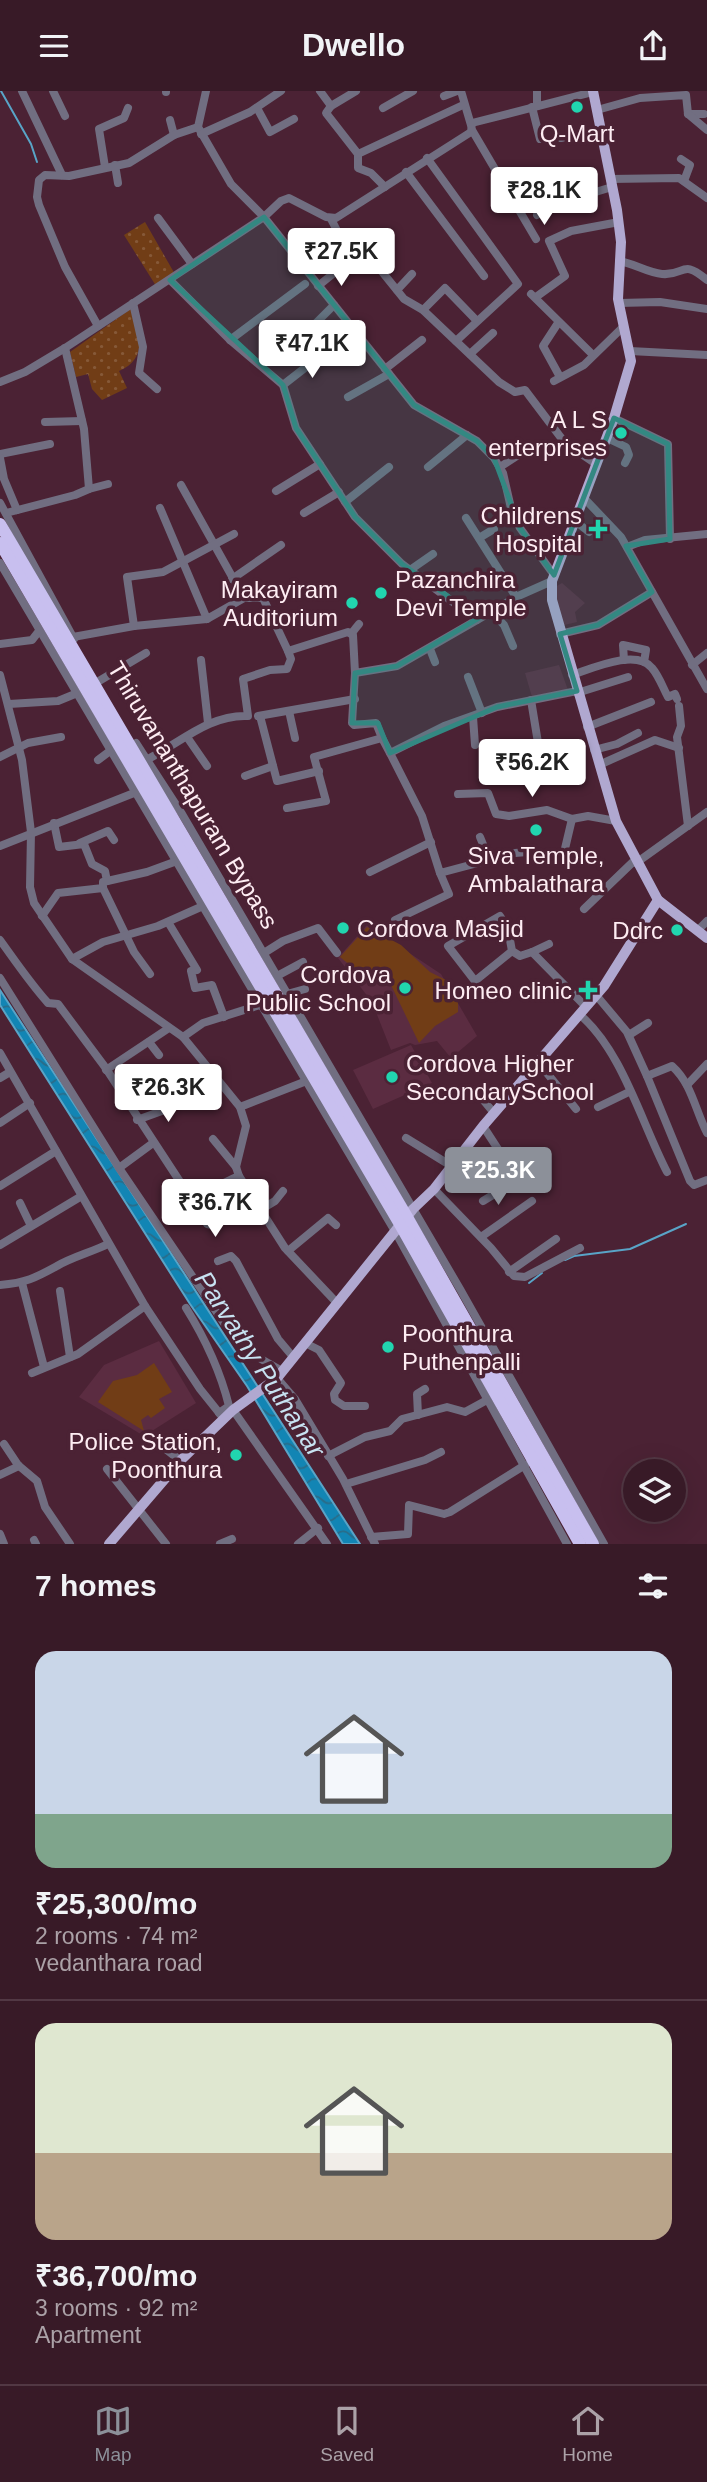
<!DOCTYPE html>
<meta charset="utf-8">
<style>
:root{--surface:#381a27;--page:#3f232f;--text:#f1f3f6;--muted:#aba1a7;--line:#523844;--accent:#8c9099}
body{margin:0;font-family:Helvetica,sans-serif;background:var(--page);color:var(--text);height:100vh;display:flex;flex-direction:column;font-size:26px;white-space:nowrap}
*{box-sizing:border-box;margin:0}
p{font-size:23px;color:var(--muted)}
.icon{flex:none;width:38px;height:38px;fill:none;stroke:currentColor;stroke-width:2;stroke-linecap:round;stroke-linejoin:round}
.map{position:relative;height:1453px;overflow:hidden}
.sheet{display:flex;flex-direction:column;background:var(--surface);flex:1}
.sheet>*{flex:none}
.controls{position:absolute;left:623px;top:1368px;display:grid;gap:14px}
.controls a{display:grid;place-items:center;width:63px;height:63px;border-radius:50%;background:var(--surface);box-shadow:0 7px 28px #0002,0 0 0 2px var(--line);font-size:35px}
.price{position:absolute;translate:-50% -60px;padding:0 16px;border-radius:7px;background:#fff;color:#222;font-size:23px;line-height:46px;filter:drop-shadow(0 2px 4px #0008)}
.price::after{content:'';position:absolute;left:50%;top:42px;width:21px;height:16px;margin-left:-10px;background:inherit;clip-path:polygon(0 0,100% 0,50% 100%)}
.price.current{background:var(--accent);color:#fff}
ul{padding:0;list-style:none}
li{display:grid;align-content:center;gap:14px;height:371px;padding:0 35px}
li+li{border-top:2px solid var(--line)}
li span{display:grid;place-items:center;height:217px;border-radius:21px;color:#555}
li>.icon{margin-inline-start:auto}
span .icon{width:126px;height:126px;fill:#fffc;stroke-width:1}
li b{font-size:30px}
h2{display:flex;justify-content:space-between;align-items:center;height:84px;padding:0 35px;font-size:30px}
header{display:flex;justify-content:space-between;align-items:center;height:91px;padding:0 35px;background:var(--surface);font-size:32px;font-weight:600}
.menu{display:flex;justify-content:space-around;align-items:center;height:98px;border-top:2px solid var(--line);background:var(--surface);font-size:19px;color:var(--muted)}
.menu a{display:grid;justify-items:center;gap:4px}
.menu .current{color:var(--accent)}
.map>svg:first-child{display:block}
.built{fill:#5b2c41}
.grass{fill:url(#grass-dots)}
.park{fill:#713d16}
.water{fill:url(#water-waves);stroke:#59a4c7;stroke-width:2}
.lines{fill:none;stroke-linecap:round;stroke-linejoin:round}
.stream{stroke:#59a4c7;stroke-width:2}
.minor{stroke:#716e81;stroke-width:8}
.major{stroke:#b0a8d0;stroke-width:10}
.highway{stroke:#c8bfef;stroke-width:12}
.marked{fill:#338882;fill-opacity:0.2;stroke:#338882;stroke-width:5;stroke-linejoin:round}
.poi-dot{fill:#21d5af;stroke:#4b2234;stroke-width:2.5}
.labels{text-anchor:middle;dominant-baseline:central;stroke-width:7;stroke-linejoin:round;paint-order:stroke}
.poi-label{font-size:24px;fill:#feedf3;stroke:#4b2234;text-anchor:end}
.street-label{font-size:24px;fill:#feedf3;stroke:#4b2234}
.water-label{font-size:26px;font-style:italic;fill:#c7e2f1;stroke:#4b2234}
</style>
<header><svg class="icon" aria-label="menu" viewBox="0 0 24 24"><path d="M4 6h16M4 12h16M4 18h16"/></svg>Dwello<svg class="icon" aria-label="share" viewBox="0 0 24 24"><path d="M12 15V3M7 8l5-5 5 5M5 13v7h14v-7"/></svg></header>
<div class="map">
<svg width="707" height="1453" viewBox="0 0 707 1453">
<defs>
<pattern id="grass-dots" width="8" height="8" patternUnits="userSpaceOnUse" patternTransform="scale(1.75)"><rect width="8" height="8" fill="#713d16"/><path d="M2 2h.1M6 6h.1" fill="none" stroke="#865938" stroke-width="1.8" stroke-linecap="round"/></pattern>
<pattern id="water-waves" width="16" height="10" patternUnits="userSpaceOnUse" patternTransform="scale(1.75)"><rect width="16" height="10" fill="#1285b4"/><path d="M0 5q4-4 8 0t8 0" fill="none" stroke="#296c89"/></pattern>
</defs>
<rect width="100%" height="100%" fill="#4b2234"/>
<g class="built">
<path d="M562 492 585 512 575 521 577 531 560 535 555 496Z"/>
<path d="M559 574 568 599 532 606 525 582Z"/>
<path d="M367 834 441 883 477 945 451 967 437 950 415 954 410 952 391 959 372 911 338 867Z"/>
<path d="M411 954 432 992 373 1018 353 979Z"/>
<path d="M159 1250 196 1312 144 1345 79 1306 104 1274Z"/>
</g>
<g class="grass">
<path d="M145 131 176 185 158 198 124 144Z"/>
<path d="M132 217C139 243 149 267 119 280L127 297 102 309 92 298 88 283 76 286 70 261Z"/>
</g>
<g class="park">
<path d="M367 836 401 854 430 881 448 890 458 912V921L435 935 419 952 390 892 368 889 340 866Z"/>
<path d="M154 1272 172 1301 159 1308 165 1317 151 1327 148 1324 141 1329 144 1340 98 1311 113 1290 137 1284Z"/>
</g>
<path class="water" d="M0 899 360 1453H343L247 1295 190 1213 0 914Z"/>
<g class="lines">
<g class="stream">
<path d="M1 0 31 53 37 71"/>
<path d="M565 1169 574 1165 630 1158 686 1133"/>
<path d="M529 1192 542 1182"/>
</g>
<g class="minor">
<path d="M22 0 62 84"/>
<path d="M53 0 65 25"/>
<path d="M166 0V1"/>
<path d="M206 0 198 36 231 93 264 126 414 314 477 350 494 367 503 382 511 417 520 437 554 484"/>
<path d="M320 0 331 15 356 0"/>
<path d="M461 0 471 34"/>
<path d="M537 0V15"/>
<path d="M444 5 457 0"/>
<path d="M331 15 326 22 358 63V77L371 82 385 96"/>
<path d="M532 16 540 48"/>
<path d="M257 17 270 41 294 28"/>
<path d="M383 17 413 0"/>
<path d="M597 19 640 7 686 4 688 23H704"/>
<path d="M688 23 707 39"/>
<path d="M170 29 174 44"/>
<path d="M472 39 536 148"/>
<path d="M201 43 250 21 281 0"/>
<path d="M561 47 600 38"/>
<path d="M358 63 463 14"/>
<path d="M427 67 518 193 456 250"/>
<path d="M681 68 690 74 684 90"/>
<path d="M115 74 118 92"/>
<path d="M105 76 99 38 124 27 128 17"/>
<path d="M406 81 484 185"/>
<path d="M610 88 679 87 707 107"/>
<path d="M537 124 566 110 612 96"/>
<path d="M158 127 192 173"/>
<path d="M331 128 344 153 354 160 362 156 404 208 423 219 499 291 515 301 525 299 565 352 596 373"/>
<path d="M619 170C633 172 648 182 662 183 686 185 681 167 707 189"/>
<path d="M170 189 230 249 283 294 296 337 355 426 402 473 477 529 516 506 552 490"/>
<path d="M318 195 344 174"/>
<path d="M397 199 412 183"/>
<path d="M531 203 593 264"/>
<path d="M536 206 565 185 549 150 571 140 619 131"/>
<path d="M133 212 143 256 139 282 157 298"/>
<path d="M619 212 660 211 707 218"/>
<path d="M423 219 445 197 476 229"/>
<path d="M558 232 543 255 560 286"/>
<path d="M98 235 65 176 39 114 37 106 39 89 45 84 69 85 129 72 174 44 198 36"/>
<path d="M306 242 334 214"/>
<path d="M230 249 305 193"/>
<path d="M630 260 707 264"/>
<path d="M470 263 493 242"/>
<path d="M385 278 422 249"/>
<path d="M554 290 584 274 623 236"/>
<path d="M0 291 25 281 65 257 264 126 281 110 289 107 326 126 336 127 471 41 472 32 593 1"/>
<path d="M283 294 324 262"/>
<path d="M348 306 389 283"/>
<path d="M614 327 668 353 670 448"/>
<path d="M45 331 82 330"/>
<path d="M607 347 626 356 629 364 625 372"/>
<path d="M0 363 50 353"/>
<path d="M0 367 4 388 17 419"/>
<path d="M428 376 467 344"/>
<path d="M500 376 517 365"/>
<path d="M181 394 244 507H263L288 560"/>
<path d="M89 398 108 393"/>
<path d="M276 400 320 373"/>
<path d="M583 406 621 446 707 598"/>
<path d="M345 411 389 376"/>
<path d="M0 412 74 548"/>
<path d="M160 417 207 528 244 507"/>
<path d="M6 422 75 404 89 398 84 338 65 257"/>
<path d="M304 422 339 401"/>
<path d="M466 427 516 506"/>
<path d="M574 429 589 441"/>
<path d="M479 447 494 438"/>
<path d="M627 456 645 449 707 443"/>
<path d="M0 472 396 1142 567 1453"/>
<path d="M410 479 433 463"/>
<path d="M232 488 281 454"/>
<path d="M491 520 504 534 513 555"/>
<path d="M134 535 207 528"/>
<path d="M351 543 359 533"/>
<path d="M560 543 598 534 652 501"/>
<path d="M73 546 134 535 127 486 163 481 234 443"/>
<path d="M0 553 32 549 39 540"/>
<path d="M430 558 435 571"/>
<path d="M201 569 208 632"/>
<path d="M624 569 623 554 646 559 644 571"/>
<path d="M692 574 707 562"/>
<path d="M355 582 352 632 354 634 376 632 382 647"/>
<path d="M0 584 22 669 31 741 30 796 34 812 72 868 183 946 240 1016 246 1035 236 1076 239 1085 285 1157 337 1212"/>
<path d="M572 584C591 578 636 557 652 577 659 585 663 597 668 606L675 603 677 608"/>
<path d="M468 586 482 622"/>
<path d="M99 590 146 562"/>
<path d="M577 602 628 586"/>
<path d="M531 609 541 670"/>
<path d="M9 613 58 610 75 603"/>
<path d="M679 615 681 635 677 646 688 735"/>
<path d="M289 620 295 647"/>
<path d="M258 625 355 608"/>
<path d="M260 625 277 690 319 680"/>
<path d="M473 626 475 654"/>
<path d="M587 636 651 611"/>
<path d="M187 646 207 675"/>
<path d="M136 652 182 723 460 1198 604 1453"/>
<path d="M594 659 617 653 638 642"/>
<path d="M0 666 28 652 61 646"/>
<path d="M98 669 110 660"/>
<path d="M146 669C179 653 209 623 248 625L243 588 270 579 287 578 291 568 288 560 348 541 353 544 355 582 397 575 477 529"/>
<path d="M599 674 655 649 679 657"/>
<path d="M245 685 273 675"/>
<path d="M458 703 488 702 496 723 509 725 547 719 572 728 588 725 616 730"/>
<path d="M287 717 326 710 314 666 382 647 390 662"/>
<path d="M572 728 563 766H532L527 761 515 762 440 782 422 725 390 662 444 635 497 616 577 600"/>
<path d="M54 732 59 756 84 753 92 773 105 780 107 790"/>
<path d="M480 746 489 768"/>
<path d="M80 752 108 740 114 749"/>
<path d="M0 755 134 702"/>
<path d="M636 772 707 721"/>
<path d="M370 781 431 751"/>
<path d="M103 797 134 861 150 883"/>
<path d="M584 818 635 769"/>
<path d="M42 825 58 802 103 797V791L147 781 177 770"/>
<path d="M395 829 449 803 440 782"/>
<path d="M168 831 197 879 191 880 195 897 212 894 224 926"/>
<path d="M698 839 707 830"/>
<path d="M0 849C16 871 30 892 48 912L58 913 105 976 190 1106C200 1106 226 1090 239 1085"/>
<path d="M549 853 532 861 586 916"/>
<path d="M512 860 508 838 500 825 448 855 475 890 512 860 520 865 532 861"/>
<path d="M264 862 283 850 318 837 337 862"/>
<path d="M72 868 103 851 158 835 203 815"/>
<path d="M277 885 303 871"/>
<path d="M0 887 119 1077 224 1232 247 1260 282 1280"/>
<path d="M287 903 305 898"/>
<path d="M596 904 627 941 647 985 672 975C692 993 695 1019 707 1042"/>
<path d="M579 923C622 959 641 1031 667 1081"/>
<path d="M629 944 648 932"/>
<path d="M183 946 203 932 260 914"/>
<path d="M149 951 159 964"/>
<path d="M0 962 145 1215 200 1298 224 1328"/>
<path d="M538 971 576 1018"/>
<path d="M106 979 169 937"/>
<path d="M647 985 690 1090 694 1094 707 1089"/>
<path d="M0 987 10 981"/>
<path d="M687 994 707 973"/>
<path d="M479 1004 494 1022"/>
<path d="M240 1016 304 991"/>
<path d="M598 1016 629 1001"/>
<path d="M137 1029 170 1017 178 1008"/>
<path d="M0 1032 30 1012"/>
<path d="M483 1035 516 1086 514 1091 483 1110"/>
<path d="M406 1047 453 1076"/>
<path d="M213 1048 236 1076"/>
<path d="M119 1077 153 1052"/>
<path d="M0 1095 56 1060"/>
<path d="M434 1098 491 1157 514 1185 525 1186 580 1157"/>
<path d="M196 1106 207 1133 212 1134 253 1109"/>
<path d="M20 1112 31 1135"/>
<path d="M260 1119 275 1110 283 1100"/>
<path d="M481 1146 532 1110"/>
<path d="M0 1154 80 1106"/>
<path d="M288 1160 328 1127 336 1134"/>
<path d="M218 1170 231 1165 236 1170 278 1248 294 1267"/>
<path d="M509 1181 556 1148"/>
<path d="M22 1192 44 1276"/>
<path d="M0 1194C26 1192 35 1187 57 1175 72 1166 92 1161 108 1153"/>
<path d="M60 1200 70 1266"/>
<path d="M186 1217C206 1249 220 1279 229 1315L219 1322"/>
<path d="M305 1252 319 1259 341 1292 334 1303 335 1309 344 1315H365"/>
<path d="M32 1282 78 1263 145 1215"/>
<path d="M277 1287 295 1308 343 1388 375 1453"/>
<path d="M233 1319 327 1453"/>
<path d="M418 1324 417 1303 425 1298"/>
<path d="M149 1345 181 1370"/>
<path d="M4 1353 18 1374 37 1390 45 1416 70 1453"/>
<path d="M328 1365 365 1346 390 1340 402 1328 447 1316 465 1321 487 1309"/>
<path d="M107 1378 166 1453"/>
<path d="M0 1384 19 1375"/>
<path d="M346 1393 425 1369 441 1361"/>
<path d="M0 1443 4 1453"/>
<path d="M371 1446 408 1443 409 1414 444 1423 450 1421 525 1374"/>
<path d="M34 1449 36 1453"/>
<path d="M220 1453 232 1448"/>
<path d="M298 1453 318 1437"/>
</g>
<g class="major">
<path d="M593 0 617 119 621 151 618 208 631 270 614 327 552 490V509L616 730 658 809 707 847"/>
<path d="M109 1453 182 1368 233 1319 277 1287 413 1118 434 1098 483 1035 604 895 658 809"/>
</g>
<g class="highway">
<path d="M0 433 407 1126 593 1453"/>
<path d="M0 452 401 1135 580 1453"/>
</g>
</g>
<path class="marked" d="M264 126 414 314 477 350 494 367 520 437 554 484 614 327 668 353 670 448 626 455 652 501 598 534 560 543 577 600 497 616 390 662 378 632H352L355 582 397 575 479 527 402 473 355 426 296 337 283 294 170 189Z"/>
<g class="poi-dot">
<circle cx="577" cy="16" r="7"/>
<circle cx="621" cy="342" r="7"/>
<path d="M594.5 427.5h7v7h7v7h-7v7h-7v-7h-7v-7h7z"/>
<circle cx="381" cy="502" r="7"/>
<circle cx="352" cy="512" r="7"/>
<circle cx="536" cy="739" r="7"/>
<circle cx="343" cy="837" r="7"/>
<circle cx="677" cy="839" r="7"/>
<circle cx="405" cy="897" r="7"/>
<path d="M584.5 888.5h7v7h7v7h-7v7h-7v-7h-7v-7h7z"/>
<circle cx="392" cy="986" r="7"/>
<circle cx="388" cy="1256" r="7"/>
<circle cx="236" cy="1364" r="7"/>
</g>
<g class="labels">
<g class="poi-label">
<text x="577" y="42" text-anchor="middle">Q-Mart</text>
<text x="607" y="328">A L S<tspan x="607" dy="28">enterprises</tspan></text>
<text x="582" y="424">Childrens<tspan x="582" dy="28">Hospital</tspan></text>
<text x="395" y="488" text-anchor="start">Pazanchira<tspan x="395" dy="28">Devi Temple</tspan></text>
<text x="338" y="498">Makayiram<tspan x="338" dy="28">Auditorium</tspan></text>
<text x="536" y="764" text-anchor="middle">Siva Temple,<tspan x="536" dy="28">Ambalathara</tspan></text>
<text x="357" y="837" text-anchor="start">Cordova Masjid</text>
<text x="663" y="839">Ddrc</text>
<text x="391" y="883">Cordova<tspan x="391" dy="28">Public School</tspan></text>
<text x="572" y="899">Homeo clinic</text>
<text x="406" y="972" text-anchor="start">Cordova Higher<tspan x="406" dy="28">SecondarySchool</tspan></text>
<text x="402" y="1242" text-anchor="start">Poonthura<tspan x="402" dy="28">Puthenpalli</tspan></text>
<text x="222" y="1350">Police Station,<tspan x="222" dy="28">Poonthura</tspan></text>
</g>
<g class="street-label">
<text transform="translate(193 704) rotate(59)">Thiruvananthapuram Bypass</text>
</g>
<g class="water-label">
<text transform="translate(260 1273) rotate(57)">Parvathy Puthanar</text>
</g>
</g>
</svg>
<div class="controls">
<a><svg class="icon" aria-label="layers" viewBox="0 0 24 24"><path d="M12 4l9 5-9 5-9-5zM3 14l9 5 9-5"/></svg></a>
</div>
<b class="price" style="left:544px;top:136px">₹28.1K</b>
<b class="price" style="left:341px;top:197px">₹27.5K</b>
<b class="price" style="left:312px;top:289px">₹47.1K</b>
<b class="price" style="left:532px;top:708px">₹56.2K</b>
<b class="price" style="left:168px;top:1033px">₹26.3K</b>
<b class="price current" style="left:498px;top:1116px">₹25.3K</b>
<b class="price" style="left:215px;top:1148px">₹36.7K</b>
</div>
<section class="sheet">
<h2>7 homes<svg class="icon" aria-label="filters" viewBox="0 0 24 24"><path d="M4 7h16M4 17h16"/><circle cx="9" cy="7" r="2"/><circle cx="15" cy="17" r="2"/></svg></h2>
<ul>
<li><span style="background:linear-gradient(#c9d6e8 75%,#7fa58c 0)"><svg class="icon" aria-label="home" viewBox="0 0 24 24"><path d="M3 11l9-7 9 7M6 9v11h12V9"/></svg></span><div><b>₹25,300/mo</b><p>2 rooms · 74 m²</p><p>vedanthara road</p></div></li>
<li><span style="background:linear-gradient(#dfe7d0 60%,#b9a48a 0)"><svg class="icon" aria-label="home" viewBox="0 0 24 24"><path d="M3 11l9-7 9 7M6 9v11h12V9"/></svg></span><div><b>₹36,700/mo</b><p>3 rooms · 92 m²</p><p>Apartment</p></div></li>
</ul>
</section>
<nav class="menu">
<a class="current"><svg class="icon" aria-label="map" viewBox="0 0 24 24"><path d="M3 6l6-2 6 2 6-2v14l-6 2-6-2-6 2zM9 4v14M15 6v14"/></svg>Map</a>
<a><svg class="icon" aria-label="saved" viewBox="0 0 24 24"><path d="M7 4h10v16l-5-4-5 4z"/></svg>Saved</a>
<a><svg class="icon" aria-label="home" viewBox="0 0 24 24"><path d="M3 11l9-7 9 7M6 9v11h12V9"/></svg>Home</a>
</nav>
